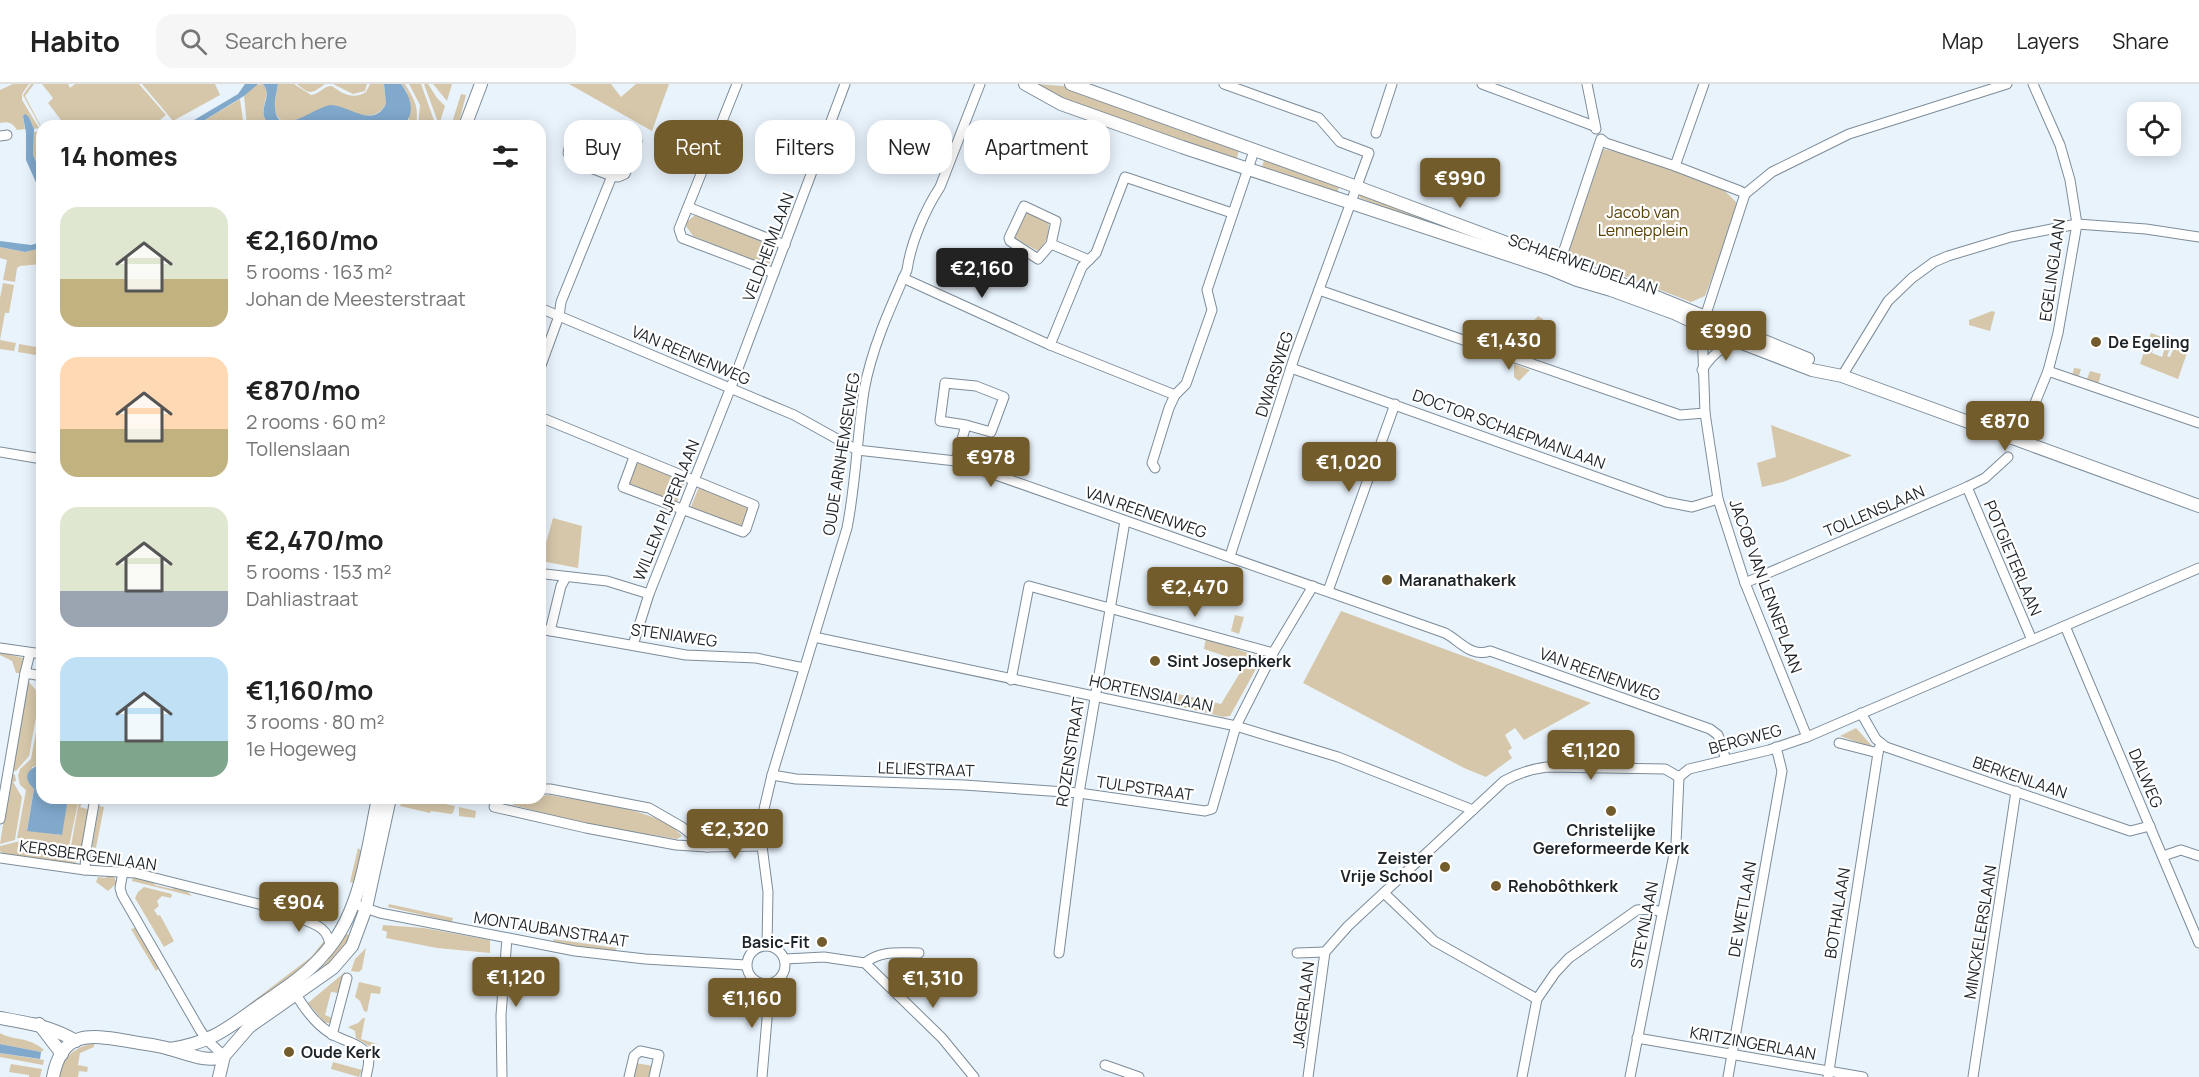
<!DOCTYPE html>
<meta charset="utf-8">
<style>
:root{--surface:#fff;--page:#f6f6f6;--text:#222;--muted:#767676;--line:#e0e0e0;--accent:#735c2c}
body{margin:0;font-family:Manrope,sans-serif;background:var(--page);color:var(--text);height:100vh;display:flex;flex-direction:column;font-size:22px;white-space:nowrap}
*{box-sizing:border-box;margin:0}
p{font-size:20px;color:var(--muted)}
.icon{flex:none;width:33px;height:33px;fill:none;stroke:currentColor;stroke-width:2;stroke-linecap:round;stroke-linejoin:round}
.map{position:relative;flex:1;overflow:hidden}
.drawer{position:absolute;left:36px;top:36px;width:510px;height:684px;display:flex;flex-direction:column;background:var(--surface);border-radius:18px;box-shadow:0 3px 15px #0003}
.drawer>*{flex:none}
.top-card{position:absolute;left:564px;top:36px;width:570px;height:54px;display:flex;gap:12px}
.fabs{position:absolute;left:2127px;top:18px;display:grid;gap:12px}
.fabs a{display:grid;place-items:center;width:54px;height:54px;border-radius:12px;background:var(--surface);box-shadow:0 3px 15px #0003;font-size:30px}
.price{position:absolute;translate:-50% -51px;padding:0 14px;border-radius:6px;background:var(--accent);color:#fff;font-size:20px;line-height:39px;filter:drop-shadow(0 2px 3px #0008)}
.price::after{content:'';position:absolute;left:50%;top:36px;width:18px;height:14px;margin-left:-9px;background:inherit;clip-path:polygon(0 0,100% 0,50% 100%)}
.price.active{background:#222;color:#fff}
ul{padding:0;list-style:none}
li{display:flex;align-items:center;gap:18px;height:150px;padding:0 24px}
li span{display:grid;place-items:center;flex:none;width:168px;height:120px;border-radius:18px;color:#555}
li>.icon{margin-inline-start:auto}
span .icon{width:72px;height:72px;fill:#fffc;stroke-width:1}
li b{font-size:26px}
h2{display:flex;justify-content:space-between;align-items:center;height:72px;padding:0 24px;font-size:26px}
.chip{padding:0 21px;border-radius:18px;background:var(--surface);box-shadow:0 3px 15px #0003;font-size:21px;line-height:54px}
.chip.active{background:var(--accent);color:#fff}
header{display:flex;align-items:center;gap:36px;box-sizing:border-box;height:84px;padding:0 30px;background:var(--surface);border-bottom:2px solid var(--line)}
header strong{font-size:28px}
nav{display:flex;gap:33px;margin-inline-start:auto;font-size:21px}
.search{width:420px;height:54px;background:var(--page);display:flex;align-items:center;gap:15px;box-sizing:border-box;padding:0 21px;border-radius:18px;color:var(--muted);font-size:22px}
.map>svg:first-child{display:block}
.green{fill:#d6c7aa}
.water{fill:#80a9cc}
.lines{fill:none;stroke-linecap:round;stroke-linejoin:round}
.street-casing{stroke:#7c8c99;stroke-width:11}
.secondary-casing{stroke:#7c8c99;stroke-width:14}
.street{stroke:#fff;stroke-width:9}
.secondary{stroke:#fff;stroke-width:12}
.poi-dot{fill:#735c2c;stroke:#fff;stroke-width:2}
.labels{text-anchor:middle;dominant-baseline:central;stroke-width:4.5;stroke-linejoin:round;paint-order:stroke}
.park-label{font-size:16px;fill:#5a4205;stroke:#fff}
.street-label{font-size:16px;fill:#1d2429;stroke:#fff}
.poi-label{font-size:16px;font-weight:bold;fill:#1d2429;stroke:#fff;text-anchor:start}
</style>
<header>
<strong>Habito</strong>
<div class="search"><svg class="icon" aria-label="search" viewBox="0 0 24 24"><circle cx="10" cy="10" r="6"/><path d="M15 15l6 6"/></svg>Search here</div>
<nav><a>Map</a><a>Layers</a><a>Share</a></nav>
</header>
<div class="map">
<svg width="2199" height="993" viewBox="0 0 2199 993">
<rect width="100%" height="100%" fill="#e9f3fc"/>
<g class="green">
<path d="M13 0H29L22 10V16L39 44 34 45 29 33 23 32 25 45 17 46C13 39 8 37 0 39V6Z"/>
<path d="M31 0H34L25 12 42 44V92L33 71 34 48H37L41 44 23 11Z"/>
<path d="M42 0H68L70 4 75 0H139L166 31 153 42H63L64 40 48 19 53 14Z"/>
<path d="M142 0H215L220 11 173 37Z"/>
<path d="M263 0 267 6C266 20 258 30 271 42H247L244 12 255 1Z"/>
<path d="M278 0H294L311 11C320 10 323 2 332 2 343 10 353 16 366 8L370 0H384L386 20C374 42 350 26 332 21 319 26 276 53 275 24 274 16 277 8 278 0Z"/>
<path d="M297 0H325C312 9 311 12 297 0Z"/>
<path d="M333 0H367L365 7 353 10Z"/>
<path d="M401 0H405C415 17 419 22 416 42H403L409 35 407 8Z"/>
<path d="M409 0H421L436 42H418L420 21Z"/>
<path d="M424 0H428L437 14 445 22 439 41Z"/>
<path d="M433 0H452L447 17Z"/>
<path d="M569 0H611L621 13 636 0H669L652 47Z"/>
<path d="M1036 0 1063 2 1176 45 1239 66 1236 78 1051 11Z"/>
<path d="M461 10 466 11 458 42H451Z"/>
<path d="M240 15 243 36 234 42H195Z"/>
<path d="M333 36 361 42H313Z"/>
<path d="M1603 65 1636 72 1723 105 1739 121 1705 212 1691 218 1568 170 1585 111H1588Z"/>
<path d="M1265 74 1340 99 1337 110 1261 85Z"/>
<path d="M1359 109 1541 172 1538 179 1360 114Z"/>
<path d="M1026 126 1048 136C1051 147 1046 160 1038 167L1014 154Z"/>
<path d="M696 130 775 160 770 179 766 181 693 152 686 142 687 138Z"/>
<path d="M0 163 25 168 42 164V180L20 182 17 184 15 198 3 196 7 176 0 174Z"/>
<path d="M3 199 14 201 9 229H5L0 256 16 259 14 267 0 265V214Z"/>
<path d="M1992 227 1995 228 1990 247 1969 241V236Z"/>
<path d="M1538 232 1543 235V251L1535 276 1517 269 1527 244Z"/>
<path d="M2151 249 2189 263 2178 295 2140 280 2146 262 2153 265 2152 269 2162 273 2166 261 2171 263 2167 272 2170 273 2175 261 2166 259 2164 262 2148 256Z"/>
<path d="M19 260 42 264V272L18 268Z"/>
<path d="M1514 280 1530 286 1519 297 1514 293Z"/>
<path d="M2074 284 2081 285 2079 292 2087 295 2090 287 2101 290 2098 301 2072 292Z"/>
<path d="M1771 341 1851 371V372L1783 398 1762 403 1757 379 1776 373Z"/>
<path d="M640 378 686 396 677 418 632 402 629 398 634 383Z"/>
<path d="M699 403 747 422 749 425 743 442 739 443 690 425Z"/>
<path d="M553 434 582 442 578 484 541 477Z"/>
<path d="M1341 527 1591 619 1524 656 1515 644 1505 651 1512 664 1508 667 1512 674 1486 693 1464 684 1303 599Z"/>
<path d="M1235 531 1244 533 1239 550 1231 547Z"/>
<path d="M1206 554 1262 574 1230 632 1223 633 1135 611 1136 603 1140 601 1221 620 1246 579 1204 565Z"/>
<path d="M0 568 23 574 22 589H16L12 577 0 571Z"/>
<path d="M28 597 40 611 29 672 16 687 11 686 26 600Z"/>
<path d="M42 614V653L37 682 32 683 31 702 34 704 27 746 61 751 68 714H79L69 762 17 754 26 706 20 701 18 692 20 685 31 675Z"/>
<path d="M1856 644 1874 664 1840 652Z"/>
<path d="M11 689 15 691 16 697 13 698 22 713 15 756 0 760Z"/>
<path d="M549 711C581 717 663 725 682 752L677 755 586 740 513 721 512 718 513 715 540 714V712Z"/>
<path d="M82 714H93L82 719 80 723 90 726 83 765 71 762 79 717Z"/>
<path d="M406 714H418L455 722 453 729 451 730 431 727 430 729 400 722 402 715Z"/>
<path d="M99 722 104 723 96 764 92 763Z"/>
<path d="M459 723 476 727 475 734 459 732Z"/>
<path d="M20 757 83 767 81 775 74 780 4 770 0 767V762Z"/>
<path d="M358 764 362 767 354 799 350 798Z"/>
<path d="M108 792 114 793 117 799 108 807 96 798 98 793 105 794Z"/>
<path d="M133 793 153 798 155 801 172 805 176 803 185 805 192 812 132 797Z"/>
<path d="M144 803 172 810 171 814 162 812 157 817 159 822 154 826 158 832 160 831 174 857 164 863 135 814 138 808Z"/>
<path d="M389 820 453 834 452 838 388 823Z"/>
<path d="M383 841 424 844 490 856V869L437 864 386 854 387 848 382 846Z"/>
<path d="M135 844 159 884 156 887 131 845Z"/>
<path d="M342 848 351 852C343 870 330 879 314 890L329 875Z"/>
<path d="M553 855 617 864 615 867 555 859Z"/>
<path d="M324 857 325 861 313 878 223 940 311 873Z"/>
<path d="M366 864 362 885 359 888 351 887 355 875Z"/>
<path d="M345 888V892L341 898 338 909 331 908 325 931 332 934 330 939H325L308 919Z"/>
<path d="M359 898 381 903 380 910 371 909 367 928 364 927 360 917 355 913Z"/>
<path d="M363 934H365L361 955 377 960 374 965 356 954 355 947 348 943 358 939Z"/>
<path d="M0 949C13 957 28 952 44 966L41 968 0 960Z"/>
<path d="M94 959V963L80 969 78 981 88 983 87 988 79 987 78 993H58C63 973 73 964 94 959Z"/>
<path d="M0 969 44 976 43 981 0 973Z"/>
<path d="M333 978 362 986 359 993 331 985Z"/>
<path d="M635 979 654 982 652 993H632Z"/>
<path d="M11 980 42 985 40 993H29V991L9 988Z"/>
</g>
<g class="water">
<path d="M245 0H258L244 12 195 42H184L238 10Z"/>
<path d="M263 0H278C277 8 274 15 275 23 276 58 318 20 332 21 350 22 373 45 386 20L384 0H401C411 13 416 29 403 42H361L333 36 313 42H271C253 26 275 14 263 0Z"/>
<path d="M25 30 29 33 34 45 33 71 42 92V112L26 76V49L23 32Z"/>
<path d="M0 157 31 161 42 158V164L25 168 0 163Z"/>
<path d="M42 653V714H68L62 751 27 747 34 705C24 696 25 687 37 682Z"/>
<path d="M130 714H216L184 720Z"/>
<path d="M0 960 41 968 40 975 0 969Z"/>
</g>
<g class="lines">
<g class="street-casing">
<g id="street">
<path d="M737 0 679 145 682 154 774 189"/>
<path d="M1224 0 1319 34 1340 58 1369 69 1295 271 1230 472"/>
<path d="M1482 0 1594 42"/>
<path d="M1587 0 1596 45"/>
<path d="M1376 49 1392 0"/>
<path d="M0 52 7 51"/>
<path d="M571 56 568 69 575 78 612 92"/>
<path d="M1675 82 1704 0"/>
<path d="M1745 110 1772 88 1849 50 2007 0"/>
<path d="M688 123 785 161"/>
<path d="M1051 160 1056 137 1024 122 1009 154 1010 157 1038 175 1051 160 1089 176"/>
<path d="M1563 169 1601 55 1606 59 1675 82 1740 107 1745 110 1705 233"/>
<path d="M903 194 1050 261 1175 311"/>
<path d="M1319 206 1680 331 1705 329"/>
<path d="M540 224 794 331 857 366 956 377 1445 549C1459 556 1471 574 1490 567L1710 645 1718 651 1726 676"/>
<path d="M1702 242 1705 329 1718 415 1745 499 1807 653"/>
<path d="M1050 261 1082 183 1096 169 1125 93 1232 129"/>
<path d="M540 284 559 232 561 218 612 92 618 93 625 90 637 57"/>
<path d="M1291 284 1666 418 1692 423 1718 415"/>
<path d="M1702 286C1712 271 1721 263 1738 257"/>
<path d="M2048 287 2199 339"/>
<path d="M1842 292 1888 217 1912 194 1934 178 1948 172 2011 153 2077 140 2146 145 2199 153"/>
<path d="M540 333 754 421 746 445 743 448 623 403 634 373"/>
<path d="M2026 341 2048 287 2058 249 2077 140 2070 96 2060 61 2033 0"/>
<path d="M0 368 42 375"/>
<path d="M956 377 966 341 991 348 1004 313 976 302 945 299 940 337 966 341"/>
<path d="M1155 384 1152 379 1169 324 1175 311 1186 300 1212 226 1207 206 1254 67"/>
<path d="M1967 403 2032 556"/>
<path d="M545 490 607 497 649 510"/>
<path d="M1745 499 1967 403 1985 394 2008 373"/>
<path d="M1328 507 1395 320"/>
<path d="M2065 542 2199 859"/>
<path d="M540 545 686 571 756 574 804 584"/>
<path d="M550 547 561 502 566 493"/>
<path d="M814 553 1236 642 1338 673 1473 726"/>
<path d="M633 561 649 510 731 303 845 0"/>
<path d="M0 564 42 570"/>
<path d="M25 589 42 592"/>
<path d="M1011 596 1029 502 1273 569"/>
<path d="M1861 629 1876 655 1886 663 2130 747 2150 742"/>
<path d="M1839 659 1878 669 1879 664"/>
<path d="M772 691 796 695 964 701 1079 709 1205 727 1212 725 1236 642 1273 569 1313 502"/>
<path d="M1679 693 1689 685 1769 666 1807 653 2199 484"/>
<path d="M540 705H550L649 724 682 743 707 763"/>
<path d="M502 714 494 723 586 744 676 761 707 763 762 762"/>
<path d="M0 735 25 589 30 569"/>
<path d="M2163 772 2181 766 2199 772"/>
<path d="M0 774 85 786 135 789 286 827C302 839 329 837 330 863"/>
<path d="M85 786 86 766 95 714"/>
<path d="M123 788 120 804 122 811 200 946 207 956 224 972"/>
<path d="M1384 809 1434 857 1537 915"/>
<path d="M354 820 380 829 575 867 645 875 746 881"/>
<path d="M767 861 768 808 762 762 764 725 772 691 847 444C856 399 857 353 864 307 871 266 890 224 907 186 911 158 925 126 940 103L980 0"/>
<circle cx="766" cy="881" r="19"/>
<path d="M1059 869 1079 709 1125 437"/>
<path d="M1297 869 1325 868"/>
<path d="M785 875 824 873 865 879 942 954 974 993"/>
<path d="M865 879C881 866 899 869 919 869"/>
<path d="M293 906C303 922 314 939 330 949 340 956 360 959 367 970 371 977 367 986 366 993"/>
<path d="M332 951 347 894"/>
<path d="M1637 954 1863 993"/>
<path d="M1105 981 1139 993"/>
<path d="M502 993 501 931 507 854"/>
<path d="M629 993 634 972 640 967 659 971 654 993"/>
<path d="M762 993 770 900"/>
<path d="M1308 993 1325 868 1348 842 1504 697C1518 689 1531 685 1547 683L1665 685 1679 693"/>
<path d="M1522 993 1537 915 1555 889 1569 874 1637 826 1651 825 1662 828"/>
<path d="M1630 993 1676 760 1679 693"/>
<path d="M1728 993 1782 687 1776 663"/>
<path d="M1828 993 1878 669"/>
<path d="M1973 993 2016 707"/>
</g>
</g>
<g class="secondary-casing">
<g id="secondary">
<path d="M1025 0 1061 20 1182 63 1548 184 1577 196 1611 206 1674 229 1721 251 1812 286 1842 292 2199 422"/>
<path d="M1071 0 1357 103 1560 179 1637 205 1808 275"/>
<path d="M465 42 481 0"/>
<path d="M0 934C29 939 50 942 76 957"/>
<path d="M39 940 62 970"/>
<path d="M170 965C210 959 227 945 259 922 281 907 305 892 323 871 361 830 367 767 378 714"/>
<path d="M53 993C62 945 91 951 128 957 142 960 157 961 170 965 185 969 209 980 224 972"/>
<path d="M219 993 224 972 249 943 333 884 352 862 366 824 390 714"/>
</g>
</g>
<use href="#street" class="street"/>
<use href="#secondary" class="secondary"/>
</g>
<g class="poi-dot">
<circle cx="2096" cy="258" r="6"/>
<circle cx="1387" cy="496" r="6"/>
<circle cx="1155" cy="577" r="6"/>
<circle cx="1611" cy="727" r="6"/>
<circle cx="1445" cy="783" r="6"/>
<circle cx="1496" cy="802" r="6"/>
<circle cx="822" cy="858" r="6"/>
<circle cx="289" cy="968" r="6"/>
</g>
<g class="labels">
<g class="park-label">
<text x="1643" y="128">Jacob van<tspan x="1643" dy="18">Lennepplein</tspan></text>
</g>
<g class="street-label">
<text transform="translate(768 163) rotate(-69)">VELDHEIMLAAN</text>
<text transform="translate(1583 180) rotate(19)">SCHAERWEIJDELAAN</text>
<text transform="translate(2052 186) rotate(-82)">EGELINGLAAN</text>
<text transform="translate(691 271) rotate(23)">VAN REENENWEG</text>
<text transform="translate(1274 290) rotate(-72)">DWARSWEG</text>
<text transform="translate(1509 345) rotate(20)">DOCTOR SCHAEPMANLAAN</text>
<text transform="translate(841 370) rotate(-81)">OUDE ARNHEMSEWEG</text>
<text transform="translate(666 426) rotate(-68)">WILLEM PIJPERLAAN</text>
<text transform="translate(1874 427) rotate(-23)">TOLLENSLAAN</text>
<text transform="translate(1146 428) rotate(19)">VAN REENENWEG</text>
<text transform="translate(2013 474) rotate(67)">POTGIETERLAAN</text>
<text transform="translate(1766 502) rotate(70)">JACOB VAN LENNEPLAAN</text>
<text transform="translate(674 551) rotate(8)">STENIAWEG</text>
<text transform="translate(1600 590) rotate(20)">VAN REENENWEG</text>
<text transform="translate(1151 609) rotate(12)">HORTENSIALAAN</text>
<text transform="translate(1745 655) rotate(-15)">BERGWEG</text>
<text transform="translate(1070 668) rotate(-81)">ROZENSTRAAT</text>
<text transform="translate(926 685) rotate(2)">LELIESTRAAT</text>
<text transform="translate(2020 693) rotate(19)">BERKENLAAN</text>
<text transform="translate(2146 694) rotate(67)">DALWEG</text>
<text transform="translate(1145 704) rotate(8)">TULPSTRAAT</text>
<text transform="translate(88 771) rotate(8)">KERSBERGENLAAN</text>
<text transform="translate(1742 825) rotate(-80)">DE WETLAAN</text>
<text transform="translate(1837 829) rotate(-81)">BOTHALAAN</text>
<text transform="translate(1644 841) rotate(-79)">STEYNLAAN</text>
<text transform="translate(551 845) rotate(9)">MONTAUBANSTRAAT</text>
<text transform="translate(1980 848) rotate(-81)">MINCKELERSLAAN</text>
<text transform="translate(1303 921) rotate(-83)">JAGERLAAN</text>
<text transform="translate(1753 959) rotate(10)">KRITZINGERLAAN</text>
</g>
<g class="poi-label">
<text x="2108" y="258">De Egeling</text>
<text x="1399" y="496">Maranathakerk</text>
<text x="1167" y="577">Sint Josephkerk</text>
<text x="1611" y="746" text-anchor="middle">Christelijke<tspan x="1611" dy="18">Gereformeerde Kerk</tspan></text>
<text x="1433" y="774" text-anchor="end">Zeister<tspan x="1433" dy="18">Vrije School</tspan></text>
<text x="1508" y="802">Rehobôthkerk</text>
<text x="810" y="858" text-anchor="end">Basic-Fit</text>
<text x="301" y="968">Oude Kerk</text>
</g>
</g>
</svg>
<div class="fabs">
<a><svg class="icon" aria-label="locate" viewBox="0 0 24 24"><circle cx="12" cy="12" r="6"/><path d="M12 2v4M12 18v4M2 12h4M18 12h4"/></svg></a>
</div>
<b class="price" style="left:1460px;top:125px">€990</b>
<b class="price active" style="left:982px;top:215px">€2,160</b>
<b class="price" style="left:1726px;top:278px">€990</b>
<b class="price" style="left:1509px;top:287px">€1,430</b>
<b class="price" style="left:2005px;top:368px">€870</b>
<b class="price" style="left:991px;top:404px">€978</b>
<b class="price" style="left:1349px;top:409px">€1,020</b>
<b class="price" style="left:1195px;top:534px">€2,470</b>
<b class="price" style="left:1591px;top:697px">€1,120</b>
<b class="price" style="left:735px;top:776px">€2,320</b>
<b class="price" style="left:299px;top:849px">€904</b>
<b class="price" style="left:516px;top:924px">€1,120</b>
<b class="price" style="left:933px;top:925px">€1,310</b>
<b class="price" style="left:752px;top:945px">€1,160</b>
<div class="top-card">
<a class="chip">Buy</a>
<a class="chip active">Rent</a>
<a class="chip">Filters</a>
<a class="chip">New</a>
<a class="chip">Apartment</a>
</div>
<section class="drawer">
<h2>14 homes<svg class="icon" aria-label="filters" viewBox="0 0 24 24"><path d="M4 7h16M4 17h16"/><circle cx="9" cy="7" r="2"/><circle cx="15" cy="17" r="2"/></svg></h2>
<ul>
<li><span style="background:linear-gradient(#dfe7d0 60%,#c2b280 0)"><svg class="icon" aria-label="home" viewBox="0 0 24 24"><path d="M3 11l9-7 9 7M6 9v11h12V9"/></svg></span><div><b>€2,160/mo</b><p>5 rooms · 163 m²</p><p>Johan de Meesterstraat</p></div></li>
<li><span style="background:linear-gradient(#ffd9b3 60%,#c2b280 0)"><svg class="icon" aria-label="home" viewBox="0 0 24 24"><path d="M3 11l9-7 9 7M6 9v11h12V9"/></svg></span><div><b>€870/mo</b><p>2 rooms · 60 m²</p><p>Tollenslaan</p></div></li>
<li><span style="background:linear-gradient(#dfe7d0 70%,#9aa5b1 0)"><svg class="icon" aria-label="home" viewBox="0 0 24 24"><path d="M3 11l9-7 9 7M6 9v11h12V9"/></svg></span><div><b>€2,470/mo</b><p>5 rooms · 153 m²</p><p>Dahliastraat</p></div></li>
<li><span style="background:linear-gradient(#bfe0f5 70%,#7fa58c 0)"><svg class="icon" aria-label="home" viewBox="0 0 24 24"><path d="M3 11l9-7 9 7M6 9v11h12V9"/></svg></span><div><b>€1,160/mo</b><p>3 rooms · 80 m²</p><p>1e Hogeweg</p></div></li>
</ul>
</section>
</div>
